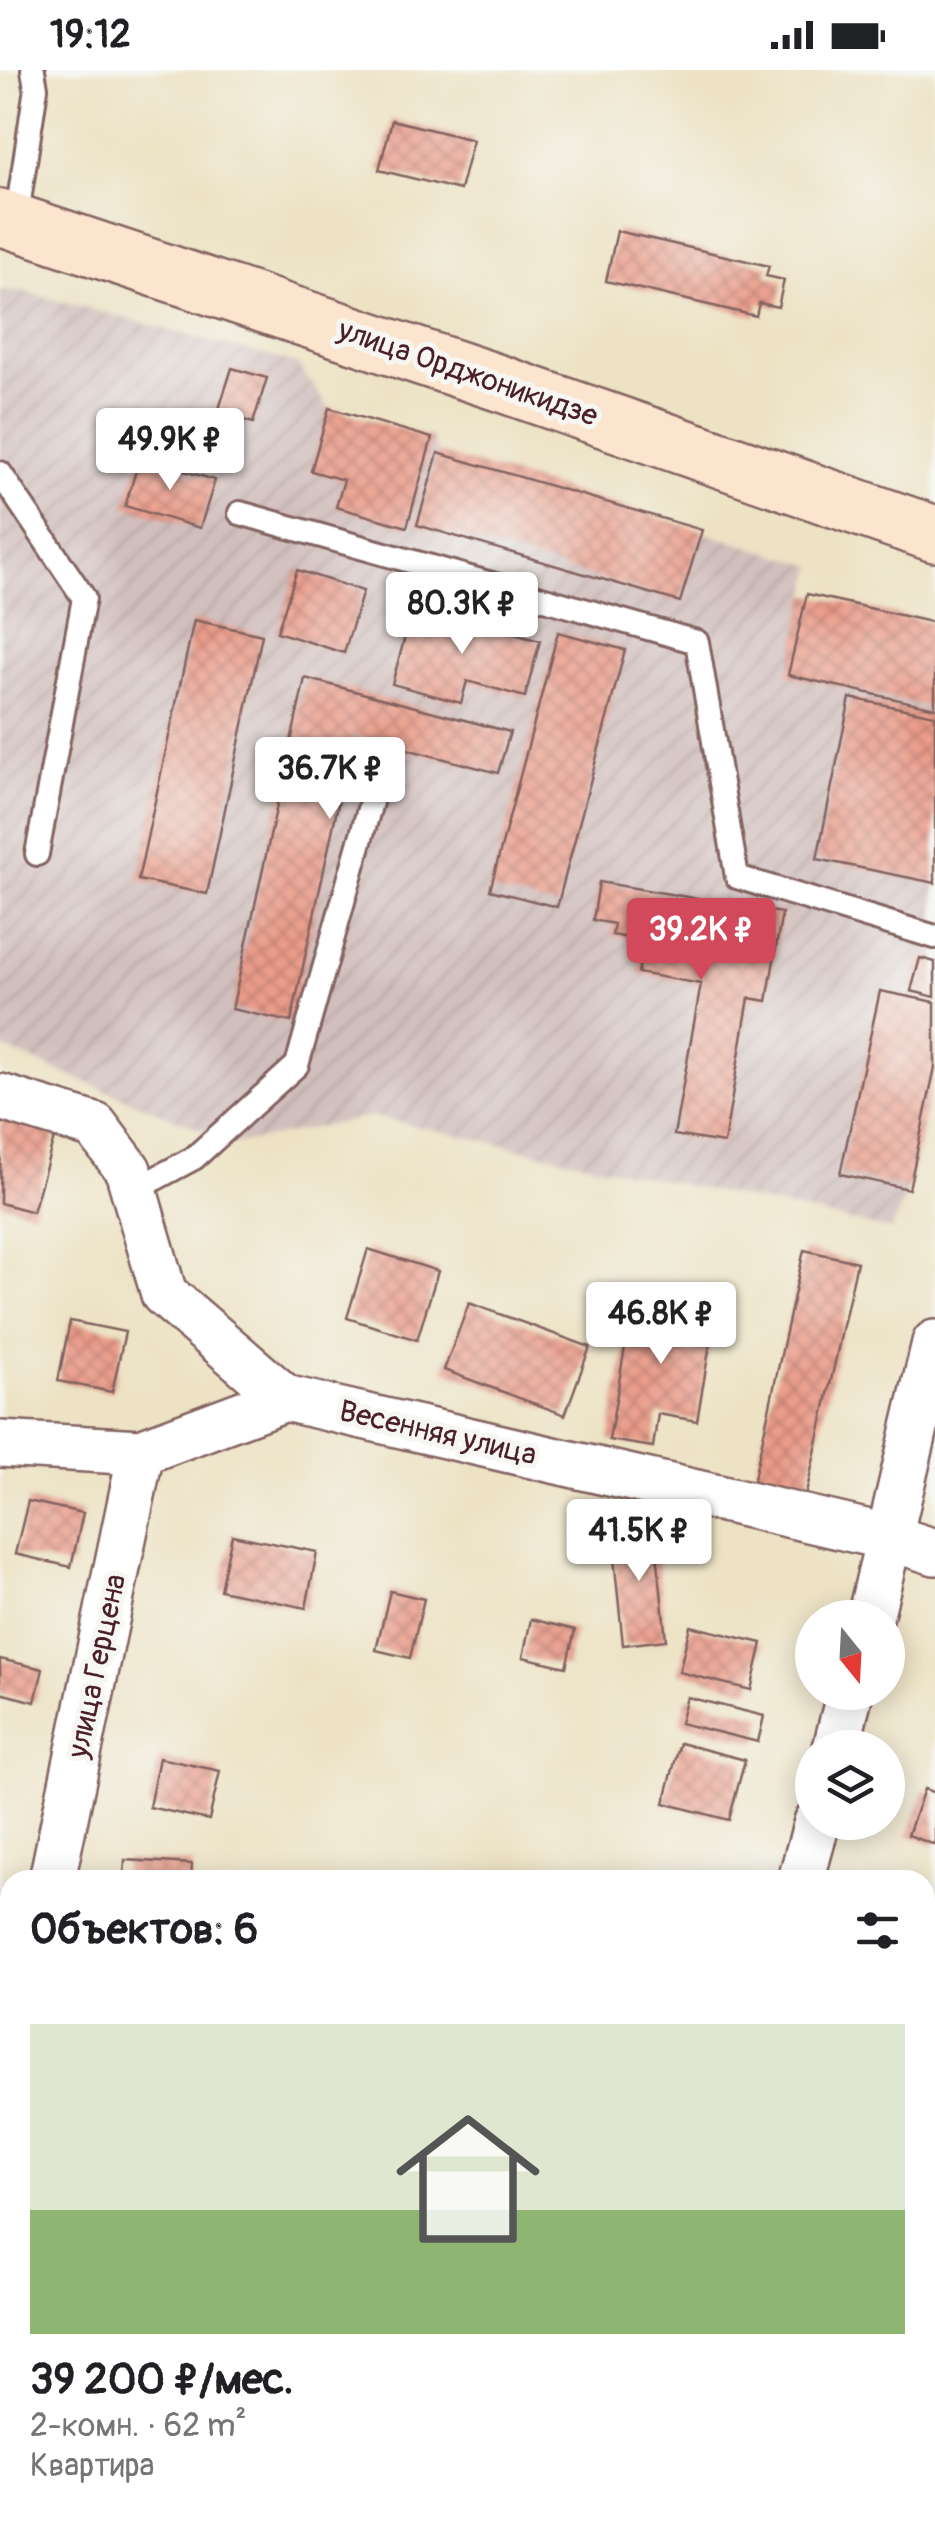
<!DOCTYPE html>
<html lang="ru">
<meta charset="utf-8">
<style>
:root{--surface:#fff;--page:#f2f2f2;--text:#202124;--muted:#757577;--accent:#d1495b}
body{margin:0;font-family:Pangolin,sans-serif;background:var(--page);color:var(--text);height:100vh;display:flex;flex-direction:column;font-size:38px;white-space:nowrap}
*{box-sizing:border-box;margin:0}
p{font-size:32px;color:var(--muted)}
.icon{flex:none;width:55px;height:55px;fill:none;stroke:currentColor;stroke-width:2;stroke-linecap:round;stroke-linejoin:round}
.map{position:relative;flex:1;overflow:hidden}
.panel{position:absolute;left:0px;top:1800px;width:935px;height:672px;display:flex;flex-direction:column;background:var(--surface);border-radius:30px 30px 0 0;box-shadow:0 5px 25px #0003}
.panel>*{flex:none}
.needle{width:65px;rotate:162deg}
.fabs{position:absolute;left:795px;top:1530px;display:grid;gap:20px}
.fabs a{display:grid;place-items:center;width:110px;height:110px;border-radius:50%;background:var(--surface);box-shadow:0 5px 25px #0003;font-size:50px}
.price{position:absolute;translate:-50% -85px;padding:0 22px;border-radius:10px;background:#fff;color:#222;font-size:32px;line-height:65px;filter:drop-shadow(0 2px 5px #0008)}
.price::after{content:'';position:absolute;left:50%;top:60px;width:30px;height:22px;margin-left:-15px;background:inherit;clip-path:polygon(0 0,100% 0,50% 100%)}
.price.current{background:var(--accent);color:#fff}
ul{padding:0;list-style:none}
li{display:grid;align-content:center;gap:20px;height:530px;padding:0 30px}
li span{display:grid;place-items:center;height:310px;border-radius:0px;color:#555}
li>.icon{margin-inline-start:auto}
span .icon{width:180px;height:180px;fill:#fffc;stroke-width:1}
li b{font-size:42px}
h2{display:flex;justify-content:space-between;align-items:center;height:120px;padding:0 30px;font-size:42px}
.status{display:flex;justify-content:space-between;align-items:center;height:70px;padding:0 50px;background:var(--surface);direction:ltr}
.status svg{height:28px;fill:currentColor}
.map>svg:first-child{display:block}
.industrial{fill:url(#industrial-furrows)}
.wetland{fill:url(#wetland-marsh);stroke:#766f48;stroke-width:2.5}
.building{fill:url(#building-cross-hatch)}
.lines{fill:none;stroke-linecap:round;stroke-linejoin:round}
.service-casing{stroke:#836361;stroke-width:28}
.minor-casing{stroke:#836361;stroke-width:50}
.secondary-casing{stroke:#836361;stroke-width:60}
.service{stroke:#fff;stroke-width:22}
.minor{stroke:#fff;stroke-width:45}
.secondary{stroke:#fce5cf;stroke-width:55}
.labels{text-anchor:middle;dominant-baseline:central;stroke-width:10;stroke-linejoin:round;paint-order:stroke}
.street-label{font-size:30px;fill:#4a1f2b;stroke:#f6f6f2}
</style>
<div class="status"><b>19:12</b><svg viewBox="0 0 49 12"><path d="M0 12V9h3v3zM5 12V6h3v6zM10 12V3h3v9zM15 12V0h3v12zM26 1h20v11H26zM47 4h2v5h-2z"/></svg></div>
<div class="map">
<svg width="935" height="2472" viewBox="0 0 935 2472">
<defs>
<pattern id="industrial-furrows" width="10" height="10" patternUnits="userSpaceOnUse" patternTransform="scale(2.5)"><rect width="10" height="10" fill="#d1bfbd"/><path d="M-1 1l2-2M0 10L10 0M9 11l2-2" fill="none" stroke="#b5a4a3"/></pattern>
<pattern id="wetland-marsh" width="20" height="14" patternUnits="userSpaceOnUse" patternTransform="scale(2.5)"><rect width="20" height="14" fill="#a2bf66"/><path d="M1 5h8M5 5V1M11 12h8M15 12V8" fill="none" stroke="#869b54"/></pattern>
<pattern id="building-cross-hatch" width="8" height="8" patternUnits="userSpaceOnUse" patternTransform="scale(2.5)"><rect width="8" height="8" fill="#eb9d8b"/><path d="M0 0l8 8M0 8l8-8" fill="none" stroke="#c07f72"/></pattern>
</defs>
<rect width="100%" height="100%" fill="#f6f6f2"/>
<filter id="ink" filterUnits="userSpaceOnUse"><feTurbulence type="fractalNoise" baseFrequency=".01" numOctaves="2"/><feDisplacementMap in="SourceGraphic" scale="20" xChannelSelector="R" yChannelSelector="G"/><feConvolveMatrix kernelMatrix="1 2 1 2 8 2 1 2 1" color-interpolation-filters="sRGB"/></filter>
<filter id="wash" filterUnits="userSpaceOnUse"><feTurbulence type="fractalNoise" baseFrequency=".0048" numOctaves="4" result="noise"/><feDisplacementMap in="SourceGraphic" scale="40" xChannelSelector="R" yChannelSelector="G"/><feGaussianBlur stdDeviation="2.25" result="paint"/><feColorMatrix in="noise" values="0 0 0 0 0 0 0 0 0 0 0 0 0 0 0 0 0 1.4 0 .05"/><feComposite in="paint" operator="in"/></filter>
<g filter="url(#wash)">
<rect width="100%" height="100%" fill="#ede2c4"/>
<path class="industrial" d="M0 221H22L297 294 329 338 432 368 438 383 814 496 807 525 935 553V997L909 1119 891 1160 371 1046 237 1074 0 977Z"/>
<path class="wetland" d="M8 2038 10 2159 5 2261 10 2275V2369L0 2374V2060Z"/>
<g id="blocks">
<g class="building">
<path d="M392 50 473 70 460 120 379 100Z"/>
<path d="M617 161 769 196 766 206 784 210 778 237 759 233 756 246 606 211Z"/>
<path d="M232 298 267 308 253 353 218 342Z"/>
<path d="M329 338 432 368 407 457 336 437 344 410 311 401Z"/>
<path d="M438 383 702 460 680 532 417 455Z"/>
<path d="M140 388 215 410 200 458 125 436Z"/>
<path d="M297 500 363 521 344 583 277 562Z"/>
<path d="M807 524 935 553V638L788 605Z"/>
<path d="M413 537 540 571 525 627 467 611 461 633 392 614Z"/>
<path d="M194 550 262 565 207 824 138 810Z"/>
<path d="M558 562 625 580 557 837 490 820Z"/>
<path d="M305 608 510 662 498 703 353 665 291 952 232 939Z"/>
<path d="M850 628 935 645V813L817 789Z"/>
<path d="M599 812 782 843 767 931 749 928 724 1073 674 1065 701 914 638 903 644 871 612 865 614 854 593 850Z"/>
<path d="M920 888 935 892V927L911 921Z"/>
<path d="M880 921 935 932V997L909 1119 840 1104Z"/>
<path d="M1 1046 56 1061 33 1142 0 1133Z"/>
<path d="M368 1179 438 1201 417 1270 347 1248Z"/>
<path d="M804 1180 857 1192 804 1433 751 1422Z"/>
<path d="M634 1225 716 1239 697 1351 658 1344 653 1377 609 1370Z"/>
<path d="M469 1233 590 1277 565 1345 444 1300Z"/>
<path d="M70 1251 125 1262 112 1322 58 1311Z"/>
<path d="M28 1431 83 1443 71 1497 15 1484Z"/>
<path d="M654 1453 666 1570 623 1575 611 1458Z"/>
<path d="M232 1465 317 1482 306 1538 220 1520Z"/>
<path d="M390 1521 424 1529 410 1588 376 1580Z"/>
<path d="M531 1549 575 1560 566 1597 523 1587Z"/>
<path d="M690 1556 762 1573 751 1620 679 1602Z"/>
<path d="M0 1589 43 1599 35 1632 0 1623Z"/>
<path d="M687 1627 764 1646 758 1672 680 1653Z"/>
<path d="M680 1673 745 1690 729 1750 664 1733Z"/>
<path d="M159 1688 220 1701 209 1750 149 1737Z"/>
<path d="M924 1719 935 1723V1775L908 1765Z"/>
<path d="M125 1790 192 1794 191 1810H124Z"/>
<path d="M716 2462H768L766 2472H713Z"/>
</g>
</g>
</g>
<g filter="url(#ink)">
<use href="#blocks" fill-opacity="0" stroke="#836361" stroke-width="2.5"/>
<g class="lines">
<g class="service-casing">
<g id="service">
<path d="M16 151 36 18 33 0"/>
<path d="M0 403 84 528 37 784"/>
<path d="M240 443 697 572 737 807 935 867"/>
<path d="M134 1120 194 1088 297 995 373 725"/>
</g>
</g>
<g class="minor-casing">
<g id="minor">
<path d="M0 1027 95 1056 128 1100 164 1224 285 1328"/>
<path d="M0 1374 141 1382 285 1328 891 1468 935 1482"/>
<path d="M870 1548 935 1273"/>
<path d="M836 1678 850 1622"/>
<path d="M52 1810 141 1382"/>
<path d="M801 1810 817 1752"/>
<path d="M0 1900 10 1902"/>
<path d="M0 1969 10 1949"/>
<path d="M925 2088 935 2090"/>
<path d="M0 2426 10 2428"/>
<path d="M205 2462 259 2472"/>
<path d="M630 2472 633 2462"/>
</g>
</g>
<g class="secondary-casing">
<path id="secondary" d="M0 147 502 314 935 464"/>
</g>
<use href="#service" class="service"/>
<use href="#minor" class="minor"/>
<use href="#secondary" class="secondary"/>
</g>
</g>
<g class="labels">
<g class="street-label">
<text transform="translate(468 303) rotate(19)">улица Орджоникидзе</text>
<text transform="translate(438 1363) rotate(13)">Весенняя улица</text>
<text transform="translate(97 1596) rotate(-78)">улица Герцена</text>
</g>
</g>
</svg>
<div class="fabs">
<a><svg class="needle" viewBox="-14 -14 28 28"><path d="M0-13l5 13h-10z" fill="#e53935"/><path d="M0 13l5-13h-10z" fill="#757577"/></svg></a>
<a><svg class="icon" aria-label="layers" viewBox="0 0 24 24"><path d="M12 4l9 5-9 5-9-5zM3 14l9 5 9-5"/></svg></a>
</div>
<b class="price" style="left:170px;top:423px">49.9K ₽</b>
<b class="price" style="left:462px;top:587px">80.3K ₽</b>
<b class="price" style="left:330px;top:752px">36.7K ₽</b>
<b class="price current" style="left:701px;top:913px">39.2K ₽</b>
<b class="price" style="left:661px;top:1297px">46.8K ₽</b>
<b class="price" style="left:639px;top:1514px">41.5K ₽</b>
<section class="panel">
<h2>Объектов: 6<svg class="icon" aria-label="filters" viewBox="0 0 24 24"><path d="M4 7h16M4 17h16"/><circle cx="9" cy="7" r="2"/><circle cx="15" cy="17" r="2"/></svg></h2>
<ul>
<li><span style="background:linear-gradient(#dfe7d0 60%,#8fb573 0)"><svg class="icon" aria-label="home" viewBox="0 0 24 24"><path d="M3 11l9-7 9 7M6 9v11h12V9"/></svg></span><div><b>39 200 ₽/мес.</b><p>2-комн. · 62 m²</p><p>Квартира</p></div></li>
</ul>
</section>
</div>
